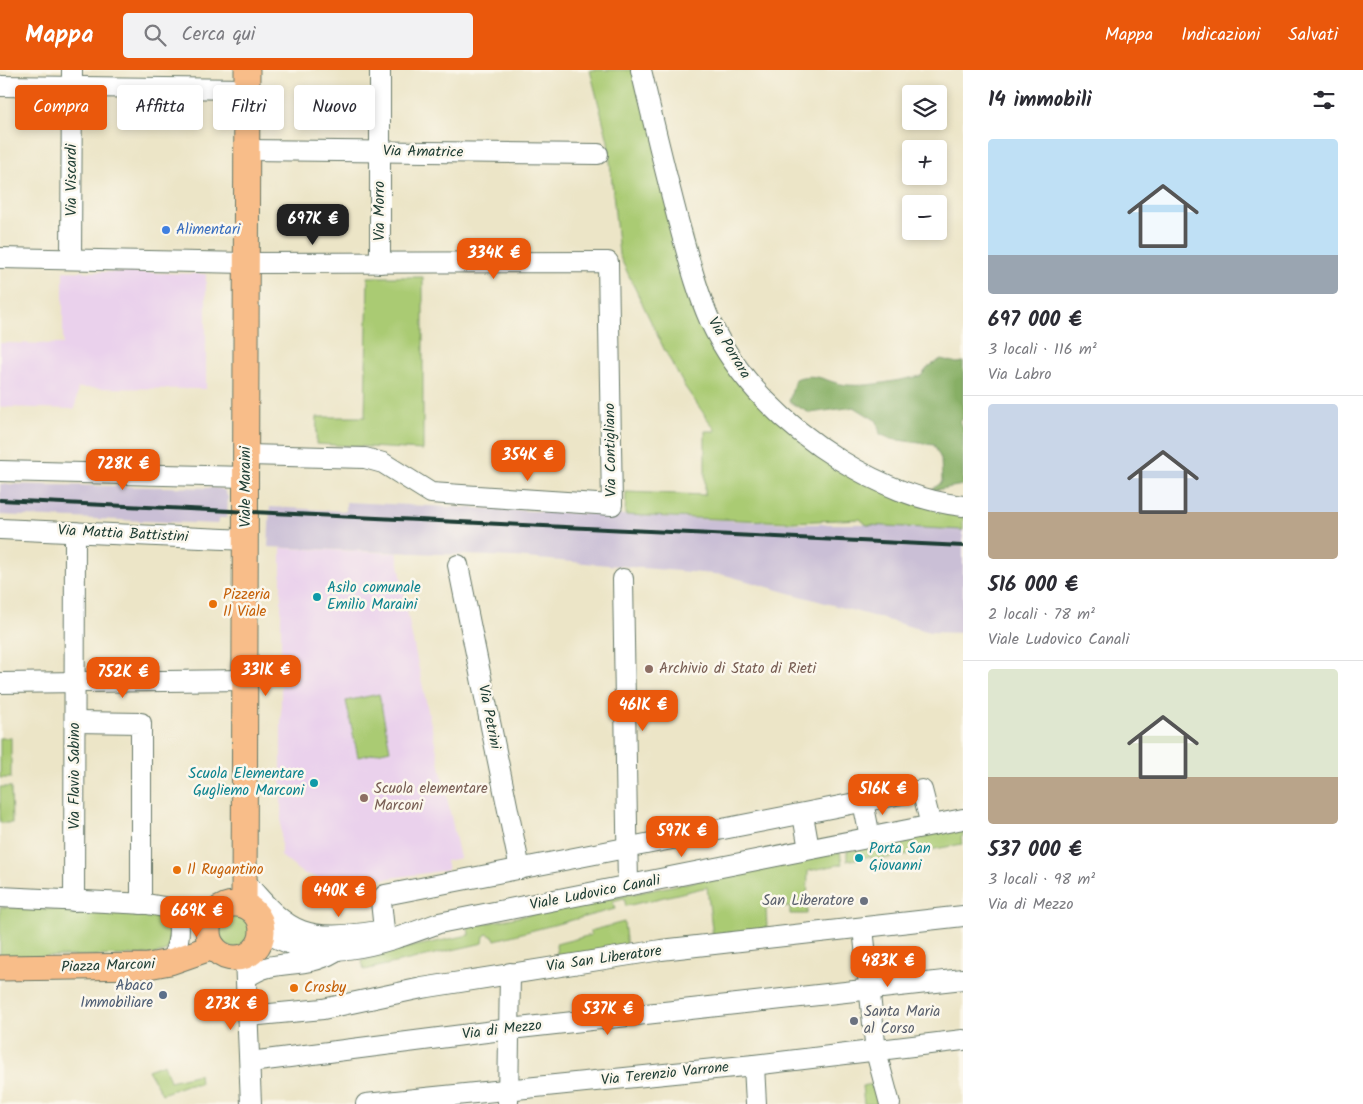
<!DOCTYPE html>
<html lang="it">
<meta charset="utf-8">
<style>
:root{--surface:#fff;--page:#f2f2f3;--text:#2b2b33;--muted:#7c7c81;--line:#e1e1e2;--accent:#ea580c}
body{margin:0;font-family:Kalam,sans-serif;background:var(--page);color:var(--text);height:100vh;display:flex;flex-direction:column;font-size:19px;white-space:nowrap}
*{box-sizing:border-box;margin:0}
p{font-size:16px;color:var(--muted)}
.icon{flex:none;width:28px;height:28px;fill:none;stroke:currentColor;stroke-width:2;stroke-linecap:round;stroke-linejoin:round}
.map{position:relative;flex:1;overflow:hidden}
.side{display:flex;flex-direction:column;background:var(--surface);width:400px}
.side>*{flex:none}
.guide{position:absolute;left:15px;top:15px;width:475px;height:45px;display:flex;gap:10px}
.fabs{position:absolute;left:902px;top:15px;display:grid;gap:10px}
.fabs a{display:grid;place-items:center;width:45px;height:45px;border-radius:5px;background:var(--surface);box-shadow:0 2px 8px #0003;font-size:25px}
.price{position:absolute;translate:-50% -42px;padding:0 11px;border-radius:10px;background:var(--accent);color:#fff;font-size:16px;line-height:32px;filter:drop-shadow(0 1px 2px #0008)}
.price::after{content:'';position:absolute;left:50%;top:30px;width:15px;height:11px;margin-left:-8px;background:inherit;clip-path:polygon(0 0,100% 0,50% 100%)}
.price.current{background:#222;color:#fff}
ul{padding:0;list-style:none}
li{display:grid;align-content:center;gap:10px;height:265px;padding:0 25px}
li+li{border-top:1px solid var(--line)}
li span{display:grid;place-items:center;height:155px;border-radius:5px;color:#555}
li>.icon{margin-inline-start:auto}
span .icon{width:90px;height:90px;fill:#fffc;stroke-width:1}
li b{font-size:21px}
h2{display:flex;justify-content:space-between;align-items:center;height:60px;padding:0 25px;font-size:21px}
.chip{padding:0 18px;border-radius:5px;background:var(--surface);box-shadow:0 2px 8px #0003;font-size:18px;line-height:45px}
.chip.current{background:var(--accent);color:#fff}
header{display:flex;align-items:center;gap:30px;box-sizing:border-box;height:70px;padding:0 25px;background:var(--accent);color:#fff}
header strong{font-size:24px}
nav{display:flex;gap:28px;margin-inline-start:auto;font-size:18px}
.search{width:350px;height:45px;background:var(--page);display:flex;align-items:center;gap:12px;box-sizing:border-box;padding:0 18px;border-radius:5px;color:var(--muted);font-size:19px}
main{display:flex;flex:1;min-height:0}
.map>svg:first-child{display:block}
.built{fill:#ead1ec}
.industrial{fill:#cabfd6}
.green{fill:#aacb73;stroke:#648454}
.forest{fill:#87af65;stroke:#53764c}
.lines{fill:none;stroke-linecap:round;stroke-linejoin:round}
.minor-casing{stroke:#677867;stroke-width:22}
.major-casing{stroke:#677867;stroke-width:27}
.minor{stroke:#fff;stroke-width:20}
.major{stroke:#f8bd89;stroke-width:25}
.rail{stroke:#1f3d34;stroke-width:4}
.shop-dot{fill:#3f7fe0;stroke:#fbf7ec;stroke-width:2}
.culture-dot{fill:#0f9aa8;stroke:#fbf7ec;stroke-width:2}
.food-dot{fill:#e8710a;stroke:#fbf7ec;stroke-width:2}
.education-dot{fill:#8d6e63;stroke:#fbf7ec;stroke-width:2}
.worship-dot{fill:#6b7280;stroke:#fbf7ec;stroke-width:2}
.service-dot{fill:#5c6f8a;stroke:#fbf7ec;stroke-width:2}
.labels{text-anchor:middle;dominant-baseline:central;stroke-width:5;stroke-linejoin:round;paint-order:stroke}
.street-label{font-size:15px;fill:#1f3d34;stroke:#fbf7ec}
.shop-label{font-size:15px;fill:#366cbe;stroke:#fbf7ec;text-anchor:start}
.culture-label{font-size:15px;fill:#0d838f;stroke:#fbf7ec;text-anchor:start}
.food-label{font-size:15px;fill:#c56008;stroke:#fbf7ec;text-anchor:start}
.education-label{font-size:15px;fill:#785e54;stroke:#fbf7ec;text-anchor:start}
.worship-label{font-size:15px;fill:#5b616d;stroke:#fbf7ec;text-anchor:end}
.service-label{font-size:15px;fill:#4e5e75;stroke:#fbf7ec;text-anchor:end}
</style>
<header>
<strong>Mappa</strong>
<div class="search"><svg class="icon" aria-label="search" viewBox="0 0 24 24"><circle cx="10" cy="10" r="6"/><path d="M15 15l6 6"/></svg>Cerca qui</div>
<nav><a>Mappa</a><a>Indicazioni</a><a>Salvati</a></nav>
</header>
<main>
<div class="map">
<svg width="963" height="1034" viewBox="0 0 963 1034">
<rect width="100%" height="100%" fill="#fbf7ec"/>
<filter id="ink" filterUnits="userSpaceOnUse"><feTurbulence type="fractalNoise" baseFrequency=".02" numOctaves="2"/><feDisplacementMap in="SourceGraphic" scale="10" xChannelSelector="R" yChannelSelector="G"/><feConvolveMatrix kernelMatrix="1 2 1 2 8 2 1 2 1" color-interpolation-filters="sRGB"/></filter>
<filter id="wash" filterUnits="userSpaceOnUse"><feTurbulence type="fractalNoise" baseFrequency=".0096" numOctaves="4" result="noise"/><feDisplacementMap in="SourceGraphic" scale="20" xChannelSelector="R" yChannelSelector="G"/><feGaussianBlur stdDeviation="1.12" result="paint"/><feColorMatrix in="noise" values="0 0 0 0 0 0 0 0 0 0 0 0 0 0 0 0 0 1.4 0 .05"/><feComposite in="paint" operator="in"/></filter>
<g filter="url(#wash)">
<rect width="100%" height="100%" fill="#ece5c7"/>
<g class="built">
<path d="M63 201 206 204V319L78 318 75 339 0 337V273L63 274Z"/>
<path d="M281 478 397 483 411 562 460 788 446 791 448 800 340 815 302 803 281 786Z"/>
</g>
<g class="industrial">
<path d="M0 414 218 418 224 420 228 427 227 448H220L217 454 0 445Z"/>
<path d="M346 432 806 454H915L963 445V563L930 562 725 505 515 487 268 477 270 437 346 441Z"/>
</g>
<g class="green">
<path d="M590 0H640L726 279 820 378 963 436V460L867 455 860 449 791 452 625 445 626 422 705 425V361H716L685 317 664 279 619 185 608 71Z"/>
<path d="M368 207H423V380L316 374 317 347H365Z"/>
<path d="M379 624 390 680 358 687 346 631Z"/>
<rect x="0" y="668" width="11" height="40"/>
<path d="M0 717H11L12 753H0Z"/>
<path d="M963 758V766L961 767 962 774 872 791 871 786 847 791V781Z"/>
<path d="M840 782 842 794 808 801 807 844H790V837L766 838 767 858 713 867 707 817 626 836 624 828 613 831 615 839 495 870 494 867 487 864 484 866 483 873 364 900 362 891 406 878 469 865 468 857Z"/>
<path d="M0 837 158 843 171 854 170 875 165 882 151 885 0 887Z"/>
<circle cx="235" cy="861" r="17"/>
<path d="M624 852 627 878 557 886 556 874 591 865 590 861Z"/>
<path d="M164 994 170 1011 199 1004 200 1014H189L162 1024 148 1000Z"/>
<path d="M878 1013 885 1034H864L862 1016Z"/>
</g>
<path class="forest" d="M941 289 957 293 963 292V349L959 351 963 357V415L930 421 942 412 941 389 934 375 891 369 880 364 877 351 854 337 810 343 789 332 795 309C818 301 826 313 848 315 871 317 898 310 921 306L928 297Z"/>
</g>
<g filter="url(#ink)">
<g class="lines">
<g class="minor-casing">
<g id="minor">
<path d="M380 0V193"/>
<path d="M641 0C654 55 667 110 682 165 690 194 698 224 710 251 737 310 787 357 840 390 879 414 918 431 963 436"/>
<path d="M0 16 247 19"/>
<path d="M247 80 598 84"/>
<path d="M0 188 247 193 608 192 612 435 431 423 383 393 365 388 246 385"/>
<path d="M71 189 72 0"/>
<path d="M0 401 246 407"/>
<path d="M0 459 246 470"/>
<path d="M458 495 520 799"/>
<path d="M623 509 628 816"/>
<path d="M0 613 246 610"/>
<path d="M75 652 141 653V834"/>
<path d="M863 732 870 767"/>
<path d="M803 745 809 779"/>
<path d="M245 811C290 866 307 872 378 861"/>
<path d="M0 827 147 834 192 842H215"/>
<path d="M74 831 75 462"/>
<path d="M863 858 876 982 890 1034"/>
<path d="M263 860C318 898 382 874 439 853L963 749"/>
<path d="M384 860 381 831 385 825 922 720 931 755"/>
<path d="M245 887 251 1034"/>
<path d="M170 892C180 874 181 859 176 839"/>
<path d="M246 908C275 886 302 901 334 882"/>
<path d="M248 946 323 939 422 918 661 880 963 846"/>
<path d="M250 992 510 959 963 909"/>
<path d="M754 995 756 1034"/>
<path d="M508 1032 510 903"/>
<path d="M366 1034 754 995 963 970"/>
</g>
</g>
<g class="major-casing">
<g id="major">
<circle cx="235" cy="861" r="27"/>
<path d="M244 835 247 0"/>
<path d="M0 898 148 896 170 892 213 877"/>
</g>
</g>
<use href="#minor" class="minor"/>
<use href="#major" class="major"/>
<path class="rail" d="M0 430 963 476"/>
</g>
</g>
<circle class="shop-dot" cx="166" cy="160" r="5"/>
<g class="culture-dot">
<circle cx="317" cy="527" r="5"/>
<circle cx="314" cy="713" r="5"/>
<circle cx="859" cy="788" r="5"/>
</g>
<g class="food-dot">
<circle cx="213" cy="534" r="5"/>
<circle cx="177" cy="800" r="5"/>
<circle cx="294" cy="918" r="5"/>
</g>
<g class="education-dot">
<circle cx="649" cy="599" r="5"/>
<circle cx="364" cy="728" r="5"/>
</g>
<g class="worship-dot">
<circle cx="864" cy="831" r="5"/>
<circle cx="854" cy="951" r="5"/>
</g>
<circle class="service-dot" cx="163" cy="925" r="5"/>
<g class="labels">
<g class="street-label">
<text transform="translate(423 82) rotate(1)">Via Amatrice</text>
<text transform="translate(72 110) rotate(-90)">Via Viscardi</text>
<text transform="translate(380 141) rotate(-90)">Via Morro</text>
<text transform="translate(729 278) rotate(59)">Via Porrara</text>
<text transform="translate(611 380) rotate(-91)">Via Contigliano</text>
<text transform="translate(246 417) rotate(-90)">Viale Maraini</text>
<text transform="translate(123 464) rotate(3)">Via Mattia Battistini</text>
<text transform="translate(489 647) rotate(79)">Via Petrini</text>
<text transform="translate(75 706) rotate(-90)">Via Flavio Sabino</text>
<text transform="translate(595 823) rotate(-11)">Viale Ludovico Canali</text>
<text transform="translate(604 889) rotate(-8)">Via San Liberatore</text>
<text transform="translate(108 896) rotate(-2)">Piazza Marconi</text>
<text transform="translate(502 960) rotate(-7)">Via di Mezzo</text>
<text transform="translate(665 1004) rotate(-6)">Via Terenzio Varrone</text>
</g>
<g class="shop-label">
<text x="176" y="160">Alimentari</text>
</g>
<g class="culture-label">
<text x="327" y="518">Asilo comunale<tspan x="327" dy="17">Emilio Maraini</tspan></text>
<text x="304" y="704" text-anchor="end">Scuola Elementare<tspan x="304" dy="17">Gugliemo Marconi</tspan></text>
<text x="869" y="779">Porta San<tspan x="869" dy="17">Giovanni</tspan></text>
</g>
<g class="food-label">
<text x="223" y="525">Pizzeria<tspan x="223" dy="17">Il Viale</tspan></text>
<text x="187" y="800">Il Rugantino</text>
<text x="304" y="918">Crosby</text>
</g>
<g class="education-label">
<text x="659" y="599">Archivio di Stato di Rieti</text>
<text x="374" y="719">Scuola elementare<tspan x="374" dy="17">Marconi</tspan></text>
</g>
<g class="worship-label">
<text x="854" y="831">San Liberatore</text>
<text x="864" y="942" text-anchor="start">Santa Maria<tspan x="864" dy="17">al Corso</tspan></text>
</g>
<g class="service-label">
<text x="153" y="916">Abaco<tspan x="153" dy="17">Immobiliare</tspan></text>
</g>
</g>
</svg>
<div class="fabs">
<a><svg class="icon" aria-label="layers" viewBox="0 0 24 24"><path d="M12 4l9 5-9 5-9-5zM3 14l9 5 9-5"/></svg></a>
<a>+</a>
<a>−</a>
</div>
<b class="price current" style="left:313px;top:176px">697K €</b>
<b class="price" style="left:494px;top:210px">334K €</b>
<b class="price" style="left:528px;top:412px">354K €</b>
<b class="price" style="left:123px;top:421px">728K €</b>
<b class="price" style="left:266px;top:627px">331K €</b>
<b class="price" style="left:123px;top:629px">752K €</b>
<b class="price" style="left:643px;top:662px">461K €</b>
<b class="price" style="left:883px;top:746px">516K €</b>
<b class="price" style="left:682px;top:788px">597K €</b>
<b class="price" style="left:339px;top:848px">440K €</b>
<b class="price" style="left:197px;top:868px">669K €</b>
<b class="price" style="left:888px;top:918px">483K €</b>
<b class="price" style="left:231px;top:961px">273K €</b>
<b class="price" style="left:608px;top:966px">537K €</b>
<div class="guide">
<a class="chip current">Compra</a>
<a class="chip">Affitta</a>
<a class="chip">Filtri</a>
<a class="chip">Nuovo</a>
</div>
</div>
<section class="side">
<h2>14 immobili<svg class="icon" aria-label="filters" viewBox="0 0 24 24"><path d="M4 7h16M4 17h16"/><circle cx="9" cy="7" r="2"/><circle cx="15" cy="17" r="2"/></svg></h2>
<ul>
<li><span style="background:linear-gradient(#bfe0f5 75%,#9aa5b1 0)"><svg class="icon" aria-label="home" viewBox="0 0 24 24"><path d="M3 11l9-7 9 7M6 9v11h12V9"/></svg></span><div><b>697 000 €</b><p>3 locali · 116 m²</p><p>Via Labro</p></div></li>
<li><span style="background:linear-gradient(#c9d6e8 70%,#b9a48a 0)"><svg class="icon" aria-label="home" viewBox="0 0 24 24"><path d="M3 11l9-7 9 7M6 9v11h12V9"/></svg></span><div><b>516 000 €</b><p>2 locali · 78 m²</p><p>Viale Ludovico Canali</p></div></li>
<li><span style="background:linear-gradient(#dfe7d0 70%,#b9a48a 0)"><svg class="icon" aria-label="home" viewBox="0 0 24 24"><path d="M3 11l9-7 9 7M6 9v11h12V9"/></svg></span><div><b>537 000 €</b><p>3 locali · 98 m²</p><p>Via di Mezzo</p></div></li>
</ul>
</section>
</main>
